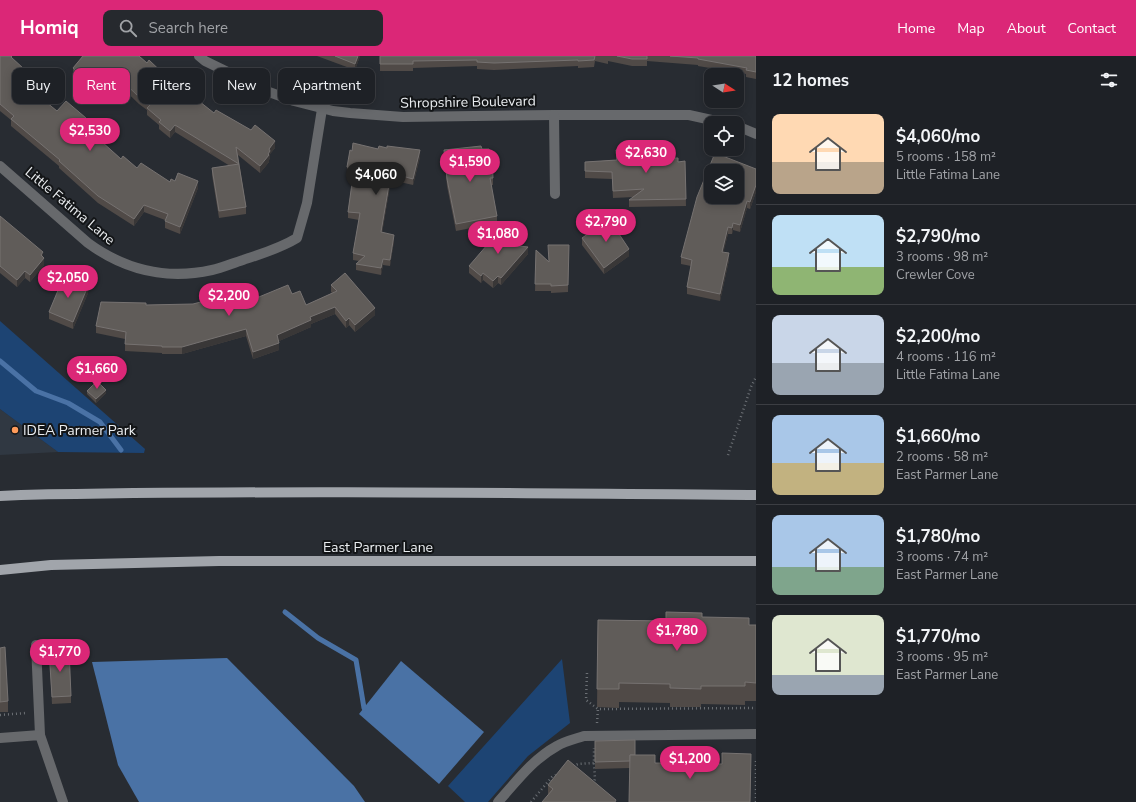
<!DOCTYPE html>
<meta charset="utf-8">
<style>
:root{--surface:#1e2126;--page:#26292e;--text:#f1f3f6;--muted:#a1a3a7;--line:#3c3e43;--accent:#db2777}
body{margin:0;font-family:"Nunito Sans",sans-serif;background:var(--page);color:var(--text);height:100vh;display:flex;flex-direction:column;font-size:15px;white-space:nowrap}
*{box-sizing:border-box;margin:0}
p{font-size:13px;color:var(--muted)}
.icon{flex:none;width:22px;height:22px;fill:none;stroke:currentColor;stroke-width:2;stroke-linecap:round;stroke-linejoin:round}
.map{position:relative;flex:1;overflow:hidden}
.side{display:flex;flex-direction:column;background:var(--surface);width:380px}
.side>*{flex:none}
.hud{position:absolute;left:12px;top:12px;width:380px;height:36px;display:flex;gap:8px}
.needle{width:26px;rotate:102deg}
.controls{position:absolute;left:704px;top:12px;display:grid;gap:8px}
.controls a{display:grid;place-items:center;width:40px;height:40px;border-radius:8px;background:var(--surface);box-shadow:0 2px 10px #0003,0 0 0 1px var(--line);font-size:20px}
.price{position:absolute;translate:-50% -34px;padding:0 9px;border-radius:14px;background:var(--accent);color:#fff;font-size:13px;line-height:26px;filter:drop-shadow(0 1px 2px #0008)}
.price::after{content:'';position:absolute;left:50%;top:24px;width:12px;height:9px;margin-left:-6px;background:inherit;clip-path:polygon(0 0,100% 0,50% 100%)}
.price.active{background:#222;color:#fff}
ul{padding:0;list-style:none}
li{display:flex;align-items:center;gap:12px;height:100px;padding:0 16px}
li+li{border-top:1px solid var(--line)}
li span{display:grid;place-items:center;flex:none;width:112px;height:80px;border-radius:8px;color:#555}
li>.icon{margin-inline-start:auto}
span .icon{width:48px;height:48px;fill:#fffc;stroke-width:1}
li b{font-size:17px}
h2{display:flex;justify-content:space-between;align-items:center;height:48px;padding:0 16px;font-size:17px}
.tag{padding:0 14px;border-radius:8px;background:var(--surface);box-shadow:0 2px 10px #0003,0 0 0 1px var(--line);font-size:14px;line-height:36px}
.tag.active{background:var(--accent);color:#fff}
header{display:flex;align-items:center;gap:24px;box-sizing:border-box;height:56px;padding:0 20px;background:var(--accent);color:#fff}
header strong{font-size:19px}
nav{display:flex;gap:22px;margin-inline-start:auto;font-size:14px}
.search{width:280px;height:36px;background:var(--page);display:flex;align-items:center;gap:10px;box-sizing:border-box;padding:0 14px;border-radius:8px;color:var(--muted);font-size:15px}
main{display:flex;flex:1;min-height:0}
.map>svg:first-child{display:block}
.built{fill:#303842}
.green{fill:#1d4473}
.water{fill:#4a72a5}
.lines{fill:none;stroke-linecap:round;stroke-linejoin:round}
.stream{stroke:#4a72a5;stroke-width:5}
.path{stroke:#6c7075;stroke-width:2.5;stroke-dasharray:1 3;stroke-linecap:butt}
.lane{stroke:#67696c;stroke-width:10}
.street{stroke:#67696c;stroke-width:10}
.primary{stroke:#a1a5ab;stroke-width:10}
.wall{fill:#504a47}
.shaded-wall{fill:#393737}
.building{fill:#605c59;stroke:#767271;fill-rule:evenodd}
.poi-dot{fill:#ff9b5a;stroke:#131517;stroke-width:1.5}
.labels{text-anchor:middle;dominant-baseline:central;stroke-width:4;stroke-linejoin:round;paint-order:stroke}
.street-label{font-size:14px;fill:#eaedf0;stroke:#131517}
.poi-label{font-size:14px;fill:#eaedf0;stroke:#131517;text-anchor:start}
</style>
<header>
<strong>Homiq</strong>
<div class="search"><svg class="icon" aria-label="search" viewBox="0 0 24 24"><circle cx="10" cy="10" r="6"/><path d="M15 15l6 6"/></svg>Search here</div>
<nav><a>Home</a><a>Map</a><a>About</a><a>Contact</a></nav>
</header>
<main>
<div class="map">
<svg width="756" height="746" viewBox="0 0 756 746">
<rect width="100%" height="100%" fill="#282c32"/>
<path class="built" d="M0 353 58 396 0 399Z"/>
<g class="green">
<path d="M0 265 145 393 144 397 58 396 0 353Z"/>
<path d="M562 603 570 667 528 700 488 746H465L448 730Z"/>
</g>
<g class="water">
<path d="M227 602 354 730 365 746H139L118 709 92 606Z"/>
<path d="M401 605 484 676 439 728 359 658Z"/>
</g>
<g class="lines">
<g class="stream">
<path d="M0 305 36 335 68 347 100 366 121 394"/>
<path d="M285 556 318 582 356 604 364 652"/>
</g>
<g class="path">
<path d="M728 399 751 331 756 321"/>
<path d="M587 617 586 644 598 653"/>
<path d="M0 659 26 657"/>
<path d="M597 667 598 653 756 652"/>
<path d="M573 710 578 708 594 707V692"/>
<path d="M593 728 595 723 594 707"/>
<path d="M531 746 552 721 558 718"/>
<path d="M756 746V704"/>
</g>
<g class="lane">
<path d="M36 589 40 679"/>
<path d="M0 682 40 679 63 746"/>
<path d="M498 746C516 726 533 703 557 690 565 685 575 683 584 680L756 678"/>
</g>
<g class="street">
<path d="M199 0 205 5 269 36 294 45 333 55 350 57 403 61 554 59H689L725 67"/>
<path d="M554 59 555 138"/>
<path d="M737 70 756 78"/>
<path d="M0 110 88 187C125 214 167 224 212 214 222 212 233 207 243 204 263 197 279 193 297 182L307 147 322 53"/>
</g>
<g class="primary">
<path d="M0 440 21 439C266 434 511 437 756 439"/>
<path d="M0 514 51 509 219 505H756"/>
</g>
</g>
<g class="wall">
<path d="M0 0H12V3L36 31 32 35 57 55 86 69 84 70 121 103 137 112 170 126 175 125 198 132 180 178 165 172V164L144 156 134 170 98 147 59 112V110L11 70V64L0 55Z"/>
<path d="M81 0H139L147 7 170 24 214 57 275 92 270 98V102L269 104V106L260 117 238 99 246 151V158L219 162 212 119V112L230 110 175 76 170 82 159 73V69L147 59V54L139 48 112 22 96 40 73 19V12L82 1Z"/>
<path d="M317 0H360L355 14Z"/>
<path d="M380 0H756V23L746 21V18L698 10V9L647 5V10H632L608 5V8L595 5 594 11 578 12V10L494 14 477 13V10L413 12V15H380Z"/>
<path d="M378 93 420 101 413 129 391 124 382 177 394 185 390 210 383 209 381 219 356 214V208L359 205 353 204V197L359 164 348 162V156L353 119 347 118V111L352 95Z"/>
<path d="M482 93 490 103 493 122V129H491L497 160V167L456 175 447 130 444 94Z"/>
<path d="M616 94 670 102 678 106 685 105 686 150 629 151V144L634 141 613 142 612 123 585 122V106L616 104Z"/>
<path d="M756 113V136L750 153 747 152 740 176 733 174 732 178H728L723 196 729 204 720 245 687 238V231L691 210 681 208V201Z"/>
<path d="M0 160 43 201 44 209 30 226 25 222 17 231 0 217Z"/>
<path d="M582 182 629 200 604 218 582 189Z"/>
<path d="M519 185 515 190 528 198 501 229 498 227 493 232 483 224 481 227 469 217V210Z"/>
<path d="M569 189 568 236 551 237V235H535L536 194 549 206Z"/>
<path d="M331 229 375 259 355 276 349 269 346 272 335 258 311 268V271L279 285V294L253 303 246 280 182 298H162V297L125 295V283L96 277V270L146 249 193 248 217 245 254 243 292 238 306 249 332 237 331 236Z"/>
<path d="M88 237 73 273 49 263V256Z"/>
<path d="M87 335 106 337 96 347 87 338Z"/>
<path d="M702 561 749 569H756V645H745V649L701 648V651H670V647L619 646V652L597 651 598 564 666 565Z"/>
<path d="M0 592 8 645V656H0Z"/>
<path d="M49 594 71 640V647L52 648Z"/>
<path d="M595 685 635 699 655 707 751 716 750 746H629L630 712 595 713Z"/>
<path d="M548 729 616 746 548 739Z"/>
</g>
<g class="shaded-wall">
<path d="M358 0H360L355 14V8Z"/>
<path d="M112 15V22L96 40V33Z"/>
<path d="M36 24V31L29 39V32Z"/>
<path d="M86 62V69L81 74V67Z"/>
<path d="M175 69V76L170 82V75Z"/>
<path d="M275 85V92L270 98V102L269 104V106L260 117V110L269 93Z"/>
<path d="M420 94V101L413 129V123Z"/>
<path d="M391 117V124L381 183V176Z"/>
<path d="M198 125V132L180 178V171Z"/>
<path d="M756 129V136L750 153V146Z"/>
<path d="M747 145V152L740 176V169Z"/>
<path d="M144 149V156L134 170V163Z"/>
<path d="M733 167V174L732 178V172Z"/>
<path d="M728 171V178L722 203V196Z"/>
<path d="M519 178V185L509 196V189Z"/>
<path d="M394 179V185L390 210V204Z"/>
<path d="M528 191V198L501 229V222Z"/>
<path d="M629 193V200L604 218V212Z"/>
<path d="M43 196V203L44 202V209L30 226V219Z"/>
<path d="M729 197V204L720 245V238Z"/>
<path d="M383 203V209L381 219V212Z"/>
<path d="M25 215V222L17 231V224Z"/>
<path d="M483 217V224L481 227V220Z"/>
<path d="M498 220V227L493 232V225Z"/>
<path d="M88 230V237L73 273V266Z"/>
<path d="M335 251V258L311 268V271L277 286V279L310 261Z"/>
<path d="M375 252V259L355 276V269Z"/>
<path d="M349 262V269L346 272V265Z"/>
<path d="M246 273V280L182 298V291Z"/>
<path d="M279 287V294L253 303V296Z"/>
<path d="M106 334V337L96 347V343Z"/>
</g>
<g class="building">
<path d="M0 0H12L11 1 36 24 29 32 57 55 66 45 86 62 81 67 121 103 123 100 137 112 141 107 170 126 171 123 175 125 178 117 198 125 180 171 165 165 168 158 144 149 134 163 98 140 59 105 60 104 11 63 14 60 0 48Z"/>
<path d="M83 0H139L147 7 149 4 170 24 171 23 214 57 216 54 251 74 255 69 275 85 269 93 270 95 268 98 269 99 260 110 236 91 246 151 219 155 212 112 239 108 175 69 170 75 159 66 161 64 147 52 150 49 139 41 112 15 96 33 73 12Z"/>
<path d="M335 0H358L355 8Z"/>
<path d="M380 0H595L594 4 578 5V4L494 7 477 6V4L413 5V8H380Z"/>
<path d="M617 0H647V3H632Z"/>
<path d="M670 0H756V16L746 14 747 12 698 3V2Z"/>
<path d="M353 87 378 93 379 90 387 92V90L420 94 413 123 391 117 381 176 394 179 390 204 383 203 381 212 356 208 365 200 353 197 360 157 348 156 354 113 347 111 350 94 352 95Z"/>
<path d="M481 90 482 93H489L490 103H492L493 122H490L497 160 456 168 447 123 444 94Z"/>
<path d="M634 93V96L654 94H670V102H678V106L685 105 686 143 629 144 644 133 613 135 612 116 585 115V106L617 104 616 94Z"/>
<path d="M715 97 756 113V129L750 146 747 145 740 169 733 167 732 172 728 171 722 196 729 197 720 238 687 231 692 204 681 201 697 141ZM711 115H737V141H711Z"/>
<path d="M0 160 43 196 41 199 44 202 30 219 25 215 17 224 0 210Z"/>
<path d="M609 163 629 193 604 212 582 182Z"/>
<path d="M506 167 519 178 509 189 528 191 501 222 498 220 493 225 483 217 481 220 469 210Z"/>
<path d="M548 189H569L568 229 551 230V228H535L536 194 549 206Z"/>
<path d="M345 217 375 252 355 269 349 262 346 265 335 251 310 261 311 264 277 279 279 287 253 296 246 273 182 291H162V290L125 288 126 276 96 270 101 246 146 247V249L193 248 216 242 217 245 251 234 254 243 288 229 292 238 300 235 306 249 337 235 331 229Z"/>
<path d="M64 220 88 230 73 266 49 256Z"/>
<path d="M97 325 106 334 96 343 87 335Z"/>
<path d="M666 556 702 557V561L749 562V569H756V627L745 626V630H701V633L670 632V628L619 627V633H597L598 564 666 565Z"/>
<path d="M5 591 8 645 0 646V592Z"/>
<path d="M69 593 71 640 52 641 49 594Z"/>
<path d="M635 684V699H630V705L595 706V685Z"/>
<path d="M722 697 751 698 750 746H629L630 699H655V707L722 708Z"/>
<path d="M568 704 616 744 615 746H542L553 733 548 729Z"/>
</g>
<circle class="poi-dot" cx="15" cy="374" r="4"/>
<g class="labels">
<g class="street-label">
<text transform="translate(468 46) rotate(-1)">Shropshire Boulevard</text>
<text transform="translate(70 150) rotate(40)">Little Fatima Lane</text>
<text x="378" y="491">East Parmer Lane</text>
</g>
<g class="poi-label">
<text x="23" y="374">IDEA Parmer Park</text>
</g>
</g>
</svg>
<div class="controls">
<a><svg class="needle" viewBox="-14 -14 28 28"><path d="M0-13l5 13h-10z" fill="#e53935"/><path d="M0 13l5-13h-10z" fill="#a1a3a7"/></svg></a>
<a><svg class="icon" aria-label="locate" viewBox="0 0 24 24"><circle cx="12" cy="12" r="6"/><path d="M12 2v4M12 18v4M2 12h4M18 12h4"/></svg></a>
<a><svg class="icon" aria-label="layers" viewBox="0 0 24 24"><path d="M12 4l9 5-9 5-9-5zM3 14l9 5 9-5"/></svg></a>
</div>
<b class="price" style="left:90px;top:96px">$2,530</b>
<b class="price" style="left:646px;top:118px">$2,630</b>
<b class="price" style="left:470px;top:127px">$1,590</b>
<b class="price active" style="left:376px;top:140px">$4,060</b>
<b class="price" style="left:606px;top:187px">$2,790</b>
<b class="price" style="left:498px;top:199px">$1,080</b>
<b class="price" style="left:68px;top:243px">$2,050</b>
<b class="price" style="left:229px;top:261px">$2,200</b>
<b class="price" style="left:97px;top:334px">$1,660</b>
<b class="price" style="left:677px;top:596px">$1,780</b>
<b class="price" style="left:60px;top:617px">$1,770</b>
<b class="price" style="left:690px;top:724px">$1,200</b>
<div class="hud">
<a class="tag">Buy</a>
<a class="tag active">Rent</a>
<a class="tag">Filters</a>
<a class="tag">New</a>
<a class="tag">Apartment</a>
</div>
</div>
<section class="side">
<h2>12 homes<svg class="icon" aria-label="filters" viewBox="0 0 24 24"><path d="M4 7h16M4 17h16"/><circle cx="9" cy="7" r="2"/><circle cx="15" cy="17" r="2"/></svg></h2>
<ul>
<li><span style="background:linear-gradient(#ffd9b3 60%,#b9a48a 0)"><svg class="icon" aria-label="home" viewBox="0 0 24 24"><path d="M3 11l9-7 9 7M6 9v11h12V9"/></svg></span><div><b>$4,060/mo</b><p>5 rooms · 158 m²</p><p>Little Fatima Lane</p></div></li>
<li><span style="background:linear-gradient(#bfe0f5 65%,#8fb573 0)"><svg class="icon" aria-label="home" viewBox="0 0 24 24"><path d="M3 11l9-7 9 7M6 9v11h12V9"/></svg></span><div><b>$2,790/mo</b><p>3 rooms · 98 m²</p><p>Crewler Cove</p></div></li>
<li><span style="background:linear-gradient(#c9d6e8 60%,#9aa5b1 0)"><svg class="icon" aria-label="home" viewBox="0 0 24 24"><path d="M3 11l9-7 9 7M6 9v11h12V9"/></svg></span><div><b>$2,200/mo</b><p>4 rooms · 116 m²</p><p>Little Fatima Lane</p></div></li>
<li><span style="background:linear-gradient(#a9c7e8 60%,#c2b280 0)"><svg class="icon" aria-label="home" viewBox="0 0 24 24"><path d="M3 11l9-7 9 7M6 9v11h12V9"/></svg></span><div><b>$1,660/mo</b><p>2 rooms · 58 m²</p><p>East Parmer Lane</p></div></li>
<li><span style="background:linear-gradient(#a9c7e8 65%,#7fa58c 0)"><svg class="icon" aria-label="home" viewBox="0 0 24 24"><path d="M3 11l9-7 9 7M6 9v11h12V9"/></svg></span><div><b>$1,780/mo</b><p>3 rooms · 74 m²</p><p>East Parmer Lane</p></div></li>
<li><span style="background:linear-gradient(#dfe7d0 75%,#9aa5b1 0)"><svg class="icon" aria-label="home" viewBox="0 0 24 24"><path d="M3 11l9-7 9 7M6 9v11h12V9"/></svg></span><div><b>$1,770/mo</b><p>3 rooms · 95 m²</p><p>East Parmer Lane</p></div></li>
</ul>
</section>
</main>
